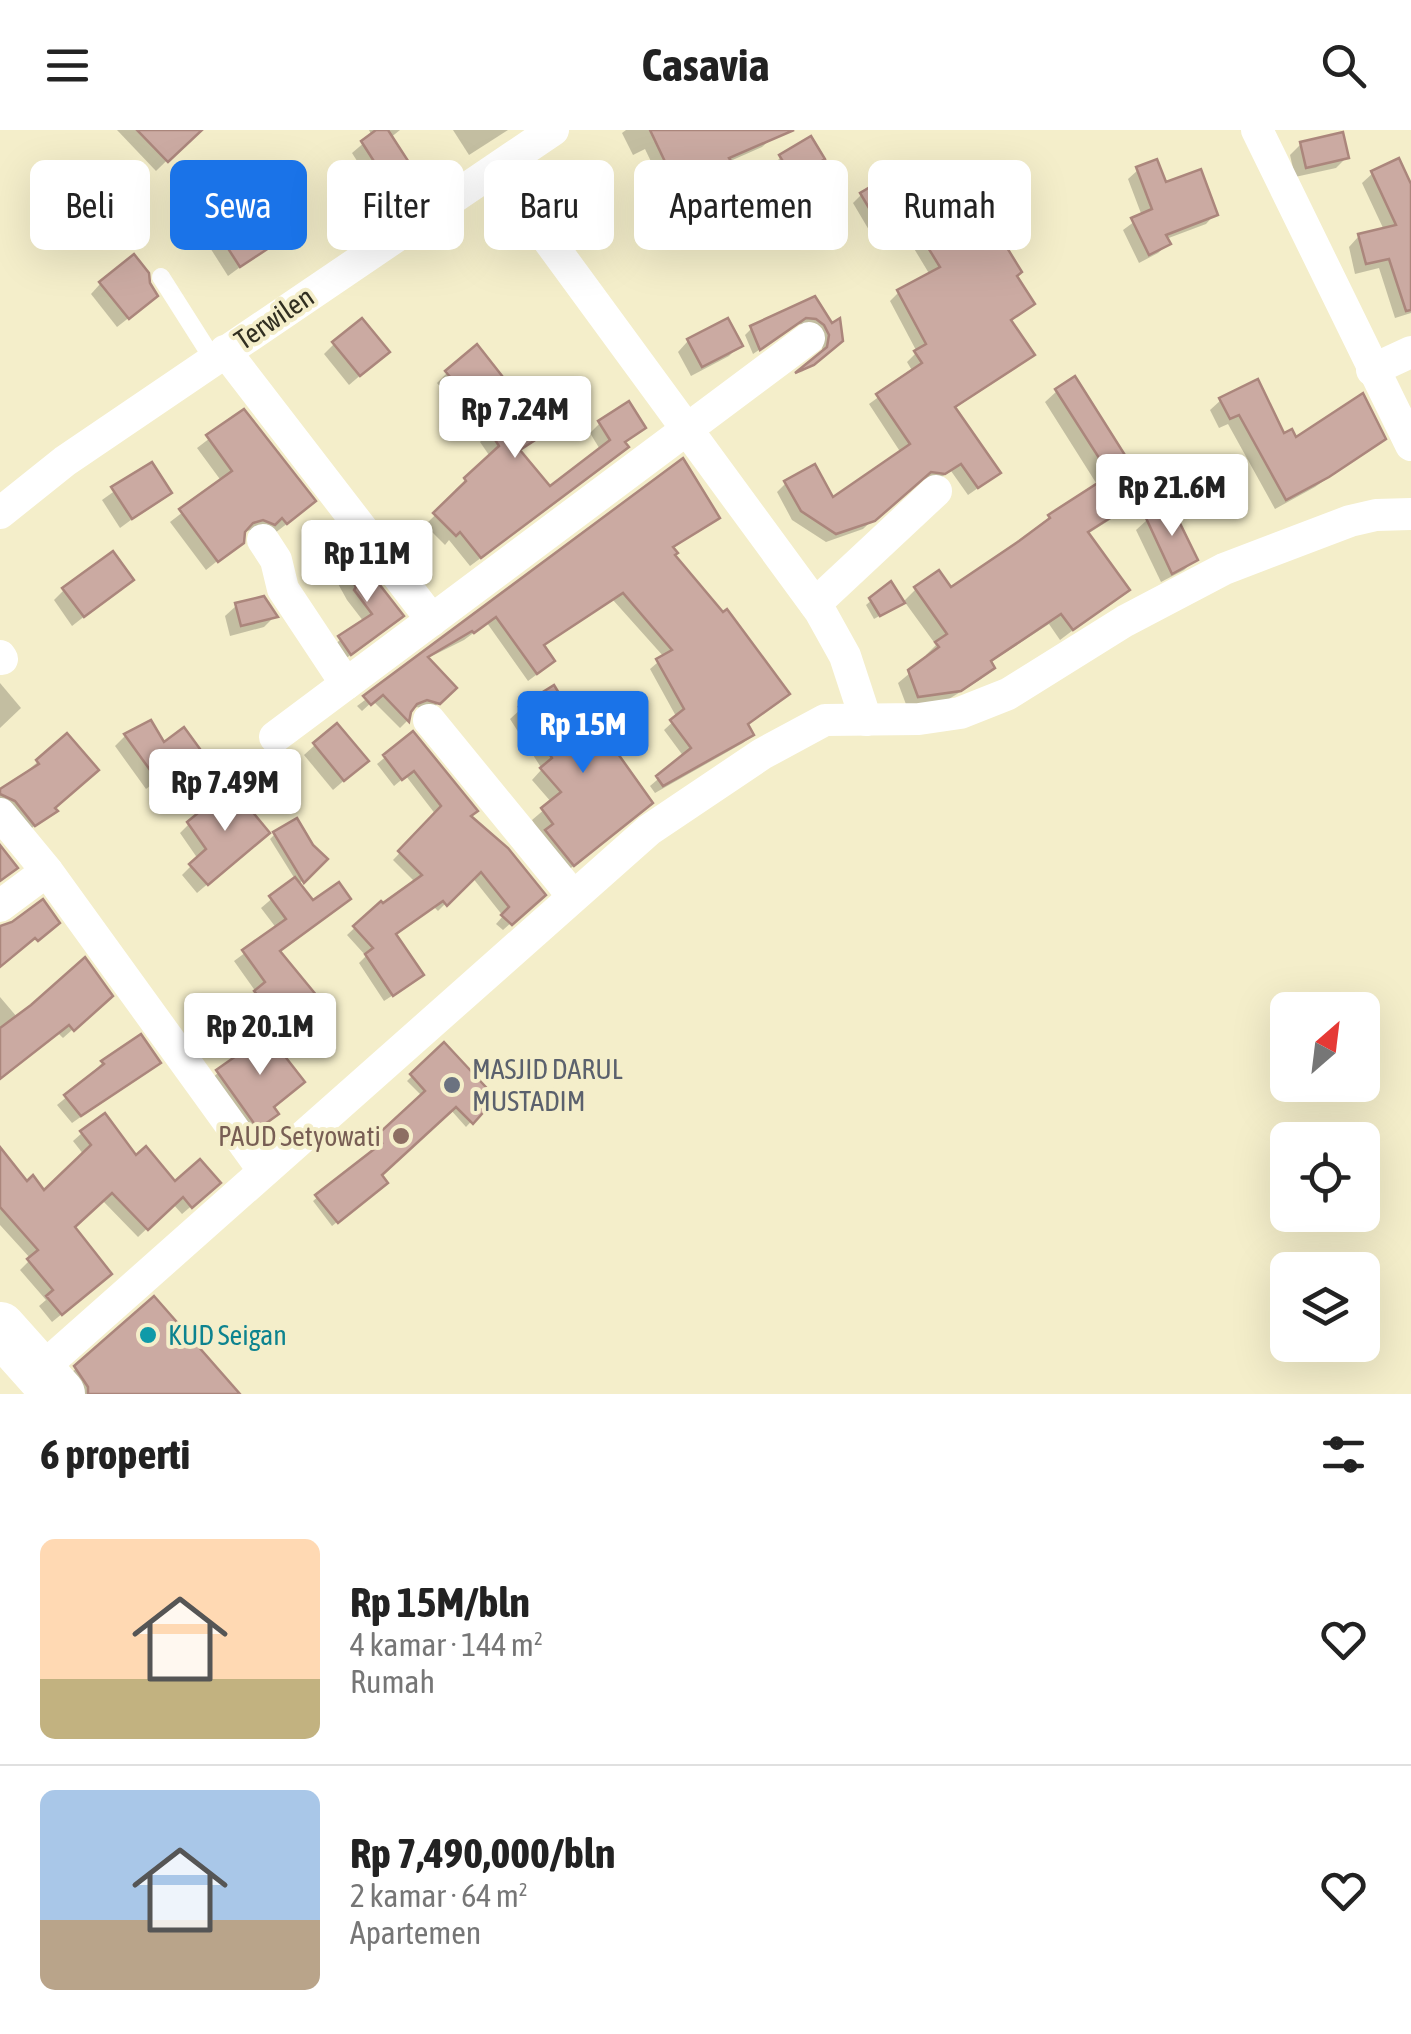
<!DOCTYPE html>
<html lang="id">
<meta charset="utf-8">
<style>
:root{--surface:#fff;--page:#f2f2f2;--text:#222;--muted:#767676;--line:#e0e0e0;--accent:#1a73e8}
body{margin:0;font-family:"Asap Condensed",sans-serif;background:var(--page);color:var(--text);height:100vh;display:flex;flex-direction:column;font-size:38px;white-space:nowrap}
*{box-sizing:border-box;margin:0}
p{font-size:32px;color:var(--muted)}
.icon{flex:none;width:55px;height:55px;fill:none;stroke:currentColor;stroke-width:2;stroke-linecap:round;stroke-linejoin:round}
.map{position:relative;height:1264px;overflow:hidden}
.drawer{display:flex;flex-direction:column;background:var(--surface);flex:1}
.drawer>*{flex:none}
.guide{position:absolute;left:30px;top:30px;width:1352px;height:90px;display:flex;gap:20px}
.needle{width:65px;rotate:28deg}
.buttons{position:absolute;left:1270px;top:862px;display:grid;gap:20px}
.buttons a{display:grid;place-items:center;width:110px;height:110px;border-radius:15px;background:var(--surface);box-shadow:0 10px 40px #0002;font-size:50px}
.price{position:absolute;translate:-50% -85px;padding:0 22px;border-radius:10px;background:#fff;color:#222;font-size:32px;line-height:65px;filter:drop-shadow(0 2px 5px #0008)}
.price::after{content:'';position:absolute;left:50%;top:60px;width:30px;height:22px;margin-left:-15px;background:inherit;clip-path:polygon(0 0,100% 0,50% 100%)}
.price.current{background:var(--accent);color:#fff}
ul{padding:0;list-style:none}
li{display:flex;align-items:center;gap:30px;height:250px;padding:0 40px}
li+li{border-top:2px solid var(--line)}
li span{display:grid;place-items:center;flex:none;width:280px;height:200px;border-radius:15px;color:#555}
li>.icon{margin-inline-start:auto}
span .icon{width:120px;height:120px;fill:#fffc;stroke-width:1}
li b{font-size:42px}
h2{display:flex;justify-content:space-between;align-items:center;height:120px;padding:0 40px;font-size:42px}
.chip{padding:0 35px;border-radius:15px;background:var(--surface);box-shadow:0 10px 40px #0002;font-size:35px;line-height:90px}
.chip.current{background:var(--accent);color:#fff}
header{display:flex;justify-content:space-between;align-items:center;height:130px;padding:0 40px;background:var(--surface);font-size:45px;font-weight:700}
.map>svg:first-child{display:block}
.shadow{fill:#0003}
.building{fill:#cbaaa2;stroke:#ab867c;stroke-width:2.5}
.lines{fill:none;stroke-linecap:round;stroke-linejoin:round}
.service{stroke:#fff;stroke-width:18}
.minor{stroke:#fff;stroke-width:32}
.primary{stroke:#fff;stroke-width:52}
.worship-dot{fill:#6b7280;stroke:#f4eeca;stroke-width:4}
.education-dot{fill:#8d6e63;stroke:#f4eeca;stroke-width:4}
.culture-dot{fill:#0f9aa8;stroke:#f4eeca;stroke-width:4}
.labels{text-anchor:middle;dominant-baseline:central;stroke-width:8;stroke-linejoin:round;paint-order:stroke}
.street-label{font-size:28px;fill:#312f21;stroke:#f4eeca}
.worship-label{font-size:28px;fill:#5b616d;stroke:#f4eeca;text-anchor:start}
.education-label{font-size:28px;fill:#785e54;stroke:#f4eeca;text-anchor:end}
.culture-label{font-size:28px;fill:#0d838f;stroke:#f4eeca;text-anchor:start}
</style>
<header><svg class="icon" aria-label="menu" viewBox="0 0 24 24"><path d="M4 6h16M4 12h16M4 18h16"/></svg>Casavia<svg class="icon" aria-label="search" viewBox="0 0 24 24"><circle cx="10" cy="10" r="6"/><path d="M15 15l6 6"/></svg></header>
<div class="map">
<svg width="1411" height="1264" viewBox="0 0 1411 1264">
<rect width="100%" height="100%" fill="#f4eeca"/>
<g class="shadow">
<path d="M117 0H192L195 3 156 41Z"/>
<path d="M369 0H400L390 8 422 56 389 81 352 23 372 6Z"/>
<path d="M453 0H508L469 25Z"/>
<path d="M626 0H769L772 8 762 17 728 32 764 89 736 110 711 70 677 86 645 19 633 25 622 3Z"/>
<path d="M1301 14 1347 27 1336 38 1295 47 1290 25Z"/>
<path d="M781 27 822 29 811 39 782 57 770 38Z"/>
<path d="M1138 40 1215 84 1206 94 1166 109 1168 114 1158 123 1139 133 1123 100 1142 86 1128 49Z"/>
<path d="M1373 43 1411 60V183L1395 188 1379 138 1355 144 1349 117 1359 106 1384 100 1362 53Z"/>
<path d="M861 65 916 75 957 120 1014 147 1032 174 1010 191 1031 224 954 279 997 342 988 351 968 365 951 341 934 352 922 349 911 354 863 399 826 412 792 390 777 362 786 353 832 371 901 323 869 274 913 242 907 232 917 222 890 171 899 162 930 145 904 102 879 117 853 73Z"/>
<path d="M238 74 266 118 228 146 200 102Z"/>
<path d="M101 153 144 176 117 197 91 164Z"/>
<path d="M814 170 831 196 833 218 799 244 821 225 823 213 808 195 797 194 753 224 745 205 752 198Z"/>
<path d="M727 191 740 215 729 226 691 246 678 222 688 211Z"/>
<path d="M334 214 376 232 349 255 324 224Z"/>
<path d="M447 243 515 273 536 306 518 322 550 360 601 321 590 303 600 293 643 297 623 314 626 317 616 327 470 436 449 410 445 415 425 395 458 363 455 360 491 328 480 312 484 308 437 253Z"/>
<path d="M1057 261 1146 362 1135 374 1086 405 1126 460 1060 510 1049 494 989 533 992 537 981 549 941 574 907 577 898 553 928 528 926 525 936 515 904 471 916 459 951 461 1050 387 1098 356 1045 272Z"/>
<path d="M1221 270 1295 310 1383 309 1315 357 1275 379 1228 294 1219 298 1210 280Z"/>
<path d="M244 282 302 382 275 403 262 404 251 400 242 402 241 412 206 440 170 392 222 352 197 318Z"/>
<path d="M683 332 717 388 672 419V425L779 572 746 596 751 605 743 613 655 663 650 656 684 627 664 600 677 588 650 539 664 527 613 470 542 516 544 539 528 551 487 493 464 510 426 529 454 558 430 581 417 577 408 581 407 591 400 598 373 571 362 581 357 576Z"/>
<path d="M151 335 169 362 120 398 102 370Z"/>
<path d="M1147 390 1195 430 1184 440 1161 452 1136 400Z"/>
<path d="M329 415 361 434 391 495 341 532 331 517 364 492 347 470 321 423Z"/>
<path d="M131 450 72 496 54 470 64 460Z"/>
<path d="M890 455 902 473 874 489 866 475Z"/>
<path d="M236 476 274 487 264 497 230 506 225 486Z"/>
<path d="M0 553 21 578 0 598Z"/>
<path d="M521 579 608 614 581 731 562 744 532 690 552 673 532 650 542 639 510 589Z"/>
<path d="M150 593 163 616 187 629 146 659 115 616 125 606Z"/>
<path d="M412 605 468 687 543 764 503 800 496 794 503 786 472 747 438 781 434 777 394 805 413 852 384 871 359 833 366 826 347 805 380 774 382 776 416 753 393 730 436 685 406 646 394 656 377 634Z"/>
<path d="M67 607 54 681 24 704 0 679V664Z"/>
<path d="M315 615 355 641 333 660 304 625Z"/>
<path d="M189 694 257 712 197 763 182 745 198 729 180 703Z"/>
<path d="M275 704 311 716 324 729 298 755 312 774 338 778 278 822 309 882 276 909 247 872 256 862 234 831 277 799 261 778 295 749 270 709Z"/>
<path d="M0 867 17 887 100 875 63 908 58 903 0 950Z"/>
<path d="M243 915 292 963 272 978 265 994 247 1007 207 952 235 929 232 925Z"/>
<path d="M444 915 493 968 466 997 450 979 379 1045 381 1057 332 1096 313 1071 379 1018 374 1012 423 967 407 951Z"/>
<path d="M103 932 158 933 72 993 57 975 96 943 94 941Z"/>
<path d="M82 1003 135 1029 175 1054 209 1061 182 1084 173 1074 138 1107 102 1070 72 1098 100 1153 52 1192 39 1176 46 1170 20 1140 31 1129 0 1095V1021L26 1054 44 1063 84 1025 73 1011Z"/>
<path d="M154 1169 237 1264H84L71 1243Z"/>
</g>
<g class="building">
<path d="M137 0H202L168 32Z"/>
<path d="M376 0H388L425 57 400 72 361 11Z"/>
<path d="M650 0H794L729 28 767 89 747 102 721 61 687 78Z"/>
<path d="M1343 2 1349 28 1306 38 1300 12Z"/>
<path d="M811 6 825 29 793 48 779 25Z"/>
<path d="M1399 28 1411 54V180L1406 181 1389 129 1366 134 1358 104 1396 95 1371 41Z"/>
<path d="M1157 29 1166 52 1201 39 1218 85 1166 105 1171 114 1149 125 1131 88 1152 79 1136 37Z"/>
<path d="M899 40 917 71 928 65 958 116 993 95 1022 142 1017 146 1035 174 1011 190 1035 225 955 277 1001 343 978 358 961 334 945 344 931 342 875 391 836 404 801 381 784 351 815 334 833 367 910 314 876 264 922 233 914 221 926 214 897 160 940 137 914 95 888 110 860 63Z"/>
<path d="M239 71 269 118 240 137 209 89Z"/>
<path d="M134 124 149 143 150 153 158 166 129 189 99 152Z"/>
<path d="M815 166 832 193 840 188 843 211 814 235 795 243 827 217 829 205 824 195 816 189 806 188 760 220 750 196Z"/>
<path d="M362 188 390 222 360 246 332 212Z"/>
<path d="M728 188 743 216 702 237 687 209Z"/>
<path d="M477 214 521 270 518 273 540 307 520 320 550 356 610 310 598 291 629 271 646 298 625 312 629 317 481 428 460 402 456 406 433 383 466 351 464 348 499 316 489 300 493 297 445 241Z"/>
<path d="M1075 246 1149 363 1088 402 1130 460 1073 500 1061 484 991 531 995 538 961 561 918 567 908 540 939 517 935 512 947 504 914 457 939 440 951 457 1019 411 1050 388 1048 385 1110 345 1055 259Z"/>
<path d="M1258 249 1284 303 1292 299 1296 307 1363 263 1386 309 1329 347 1286 370 1239 285 1230 289 1219 268Z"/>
<path d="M244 279 316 371 287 394 282 388 275 395 263 390 253 393 245 402 244 413 218 432 179 379 232 341 206 305Z"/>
<path d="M683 328 720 388 673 417 678 423 675 425 723 482 727 479 790 564 748 594 754 605 663 656 656 646 691 618 670 590 684 579 656 529 672 520 623 463 544 515 555 531 537 544 496 487 474 503 472 501 428 527 457 558 440 574 427 570 417 574 411 582 409 592 383 565 371 575 363 566Z"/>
<path d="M152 332 172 363 132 389 111 357Z"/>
<path d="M1171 375 1198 430 1172 444 1146 388Z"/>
<path d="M329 412 362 432 404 486 351 525 338 506 372 484 354 460 356 457Z"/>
<path d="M113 421 134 450 84 487 62 458Z"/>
<path d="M891 451 905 473 880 486 869 468Z"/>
<path d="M264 466 278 487 241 496 235 473Z"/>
<path d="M554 555 573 586 588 573 616 610 611 614 653 673 574 736 545 700 553 694 541 678 561 662 540 638 552 628 519 577Z"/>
<path d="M151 590 164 612 184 597 200 619 158 651 124 604Z"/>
<path d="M337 593 369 631 344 651 313 613Z"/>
<path d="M413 601 478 681 471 686 508 718 546 765 512 795 501 785 509 777 481 742 447 776 443 771 396 804 424 845 393 866 365 824 373 818 353 796 381 771 383 773 422 745 398 721 441 676 414 641 402 650 383 625Z"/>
<path d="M67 603 99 640 55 678 58 681 35 696 15 671 0 664V659L39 634 36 630Z"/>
<path d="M231 656 270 703 208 755 189 734 206 719 187 692Z"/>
<path d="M297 688 313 715 328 729 304 753 273 702Z"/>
<path d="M0 715 18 738 0 751Z"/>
<path d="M295 747 313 770 339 752 351 769 280 821 322 872 287 901 254 861 265 852 242 820 286 789 269 766Z"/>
<path d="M43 769 60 793 38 811 35 808 0 837V796L12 792Z"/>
<path d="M85 827 113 866 74 901 69 895 0 949V898L31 875Z"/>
<path d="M262 897 305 952 274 977 279 984 258 999 216 940 246 919 241 913Z"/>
<path d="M141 904 161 933 81 986 64 965 104 934 101 931Z"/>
<path d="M444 912 496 968 473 994 456 977 382 1045 388 1053 338 1093 315 1065 382 1013 376 1006 425 961 410 944Z"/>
<path d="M105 983 136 1025 146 1016 175 1051 200 1029 221 1053 192 1078 183 1067 148 1100 112 1063 75 1097 112 1144 62 1185 46 1166 53 1160 27 1129 38 1120 0 1077V1017L27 1051 33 1045 44 1060 91 1015 80 1001Z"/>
<path d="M154 1166 240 1264H88V1257L74 1236Z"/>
</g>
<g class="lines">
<path class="service" d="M161 147 213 229"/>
<g class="minor">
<path d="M1257 0 1411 315"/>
<path d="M497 40 820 481 845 526 866 590"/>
<path d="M225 221 432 490"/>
<path d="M1372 240 1411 222"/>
<path d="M0 383 65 331 553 0"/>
<path d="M263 410 276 430 283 459 346 554"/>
<path d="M815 474 936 361"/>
<path d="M0 526 2 529"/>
<path d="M429 590 573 766"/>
<path d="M275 607 809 208"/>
<path d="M0 684 47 741 264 1041"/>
<path d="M0 776 47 741"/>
<path d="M40 1240 649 700 762 624 825 590 919 589 960 583 1008 564 1125 491 1224 439 1350 391 1376 385 1411 384"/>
</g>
<path class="primary" d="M0 1198 59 1264"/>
</g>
<circle class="worship-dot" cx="452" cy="955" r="10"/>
<circle class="education-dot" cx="401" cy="1006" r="10"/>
<circle class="culture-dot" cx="148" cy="1205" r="10"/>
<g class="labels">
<g class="street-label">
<text transform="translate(274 188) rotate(-34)">Terwilen</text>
</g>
<g class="worship-label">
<text x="472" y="939">MASJID DARUL<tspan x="472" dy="32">MUSTADIM</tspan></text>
</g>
<g class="education-label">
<text x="381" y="1006">PAUD Setyowati</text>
</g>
<g class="culture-label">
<text x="168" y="1205">KUD Seigan</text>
</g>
</g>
</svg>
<div class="buttons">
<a><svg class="needle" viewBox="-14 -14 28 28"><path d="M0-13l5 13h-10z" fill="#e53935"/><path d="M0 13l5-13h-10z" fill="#767676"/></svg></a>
<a><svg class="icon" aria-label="locate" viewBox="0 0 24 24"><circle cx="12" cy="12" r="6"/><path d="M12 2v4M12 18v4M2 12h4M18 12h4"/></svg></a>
<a><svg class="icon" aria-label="layers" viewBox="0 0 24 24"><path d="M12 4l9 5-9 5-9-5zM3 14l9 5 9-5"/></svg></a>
</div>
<b class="price" style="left:515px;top:331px">Rp 7.24M</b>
<b class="price" style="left:1172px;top:409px">Rp 21.6M</b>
<b class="price" style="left:367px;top:475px">Rp 11M</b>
<b class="price current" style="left:583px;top:646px">Rp 15M</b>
<b class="price" style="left:225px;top:704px">Rp 7.49M</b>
<b class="price" style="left:260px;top:948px">Rp 20.1M</b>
<div class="guide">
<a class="chip">Beli</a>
<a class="chip current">Sewa</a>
<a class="chip">Filter</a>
<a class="chip">Baru</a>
<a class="chip">Apartemen</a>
<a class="chip">Rumah</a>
</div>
</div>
<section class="drawer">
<h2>6 properti<svg class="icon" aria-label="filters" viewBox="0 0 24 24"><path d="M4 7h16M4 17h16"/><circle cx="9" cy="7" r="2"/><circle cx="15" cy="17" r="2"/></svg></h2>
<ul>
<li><span style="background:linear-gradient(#ffd9b3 70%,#c2b280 0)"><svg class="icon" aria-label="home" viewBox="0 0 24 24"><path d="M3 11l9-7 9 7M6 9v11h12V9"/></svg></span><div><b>Rp 15M/bln</b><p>4 kamar · 144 m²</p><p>Rumah</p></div><svg class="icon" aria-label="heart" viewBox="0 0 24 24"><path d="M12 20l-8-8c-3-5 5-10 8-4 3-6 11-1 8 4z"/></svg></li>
<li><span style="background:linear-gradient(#a9c7e8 65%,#b9a48a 0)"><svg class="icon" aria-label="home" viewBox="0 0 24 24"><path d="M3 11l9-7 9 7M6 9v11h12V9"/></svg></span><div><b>Rp 7,490,000/bln</b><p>2 kamar · 64 m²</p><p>Apartemen</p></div><svg class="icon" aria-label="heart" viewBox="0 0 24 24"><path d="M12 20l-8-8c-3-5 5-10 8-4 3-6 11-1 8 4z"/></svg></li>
</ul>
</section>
